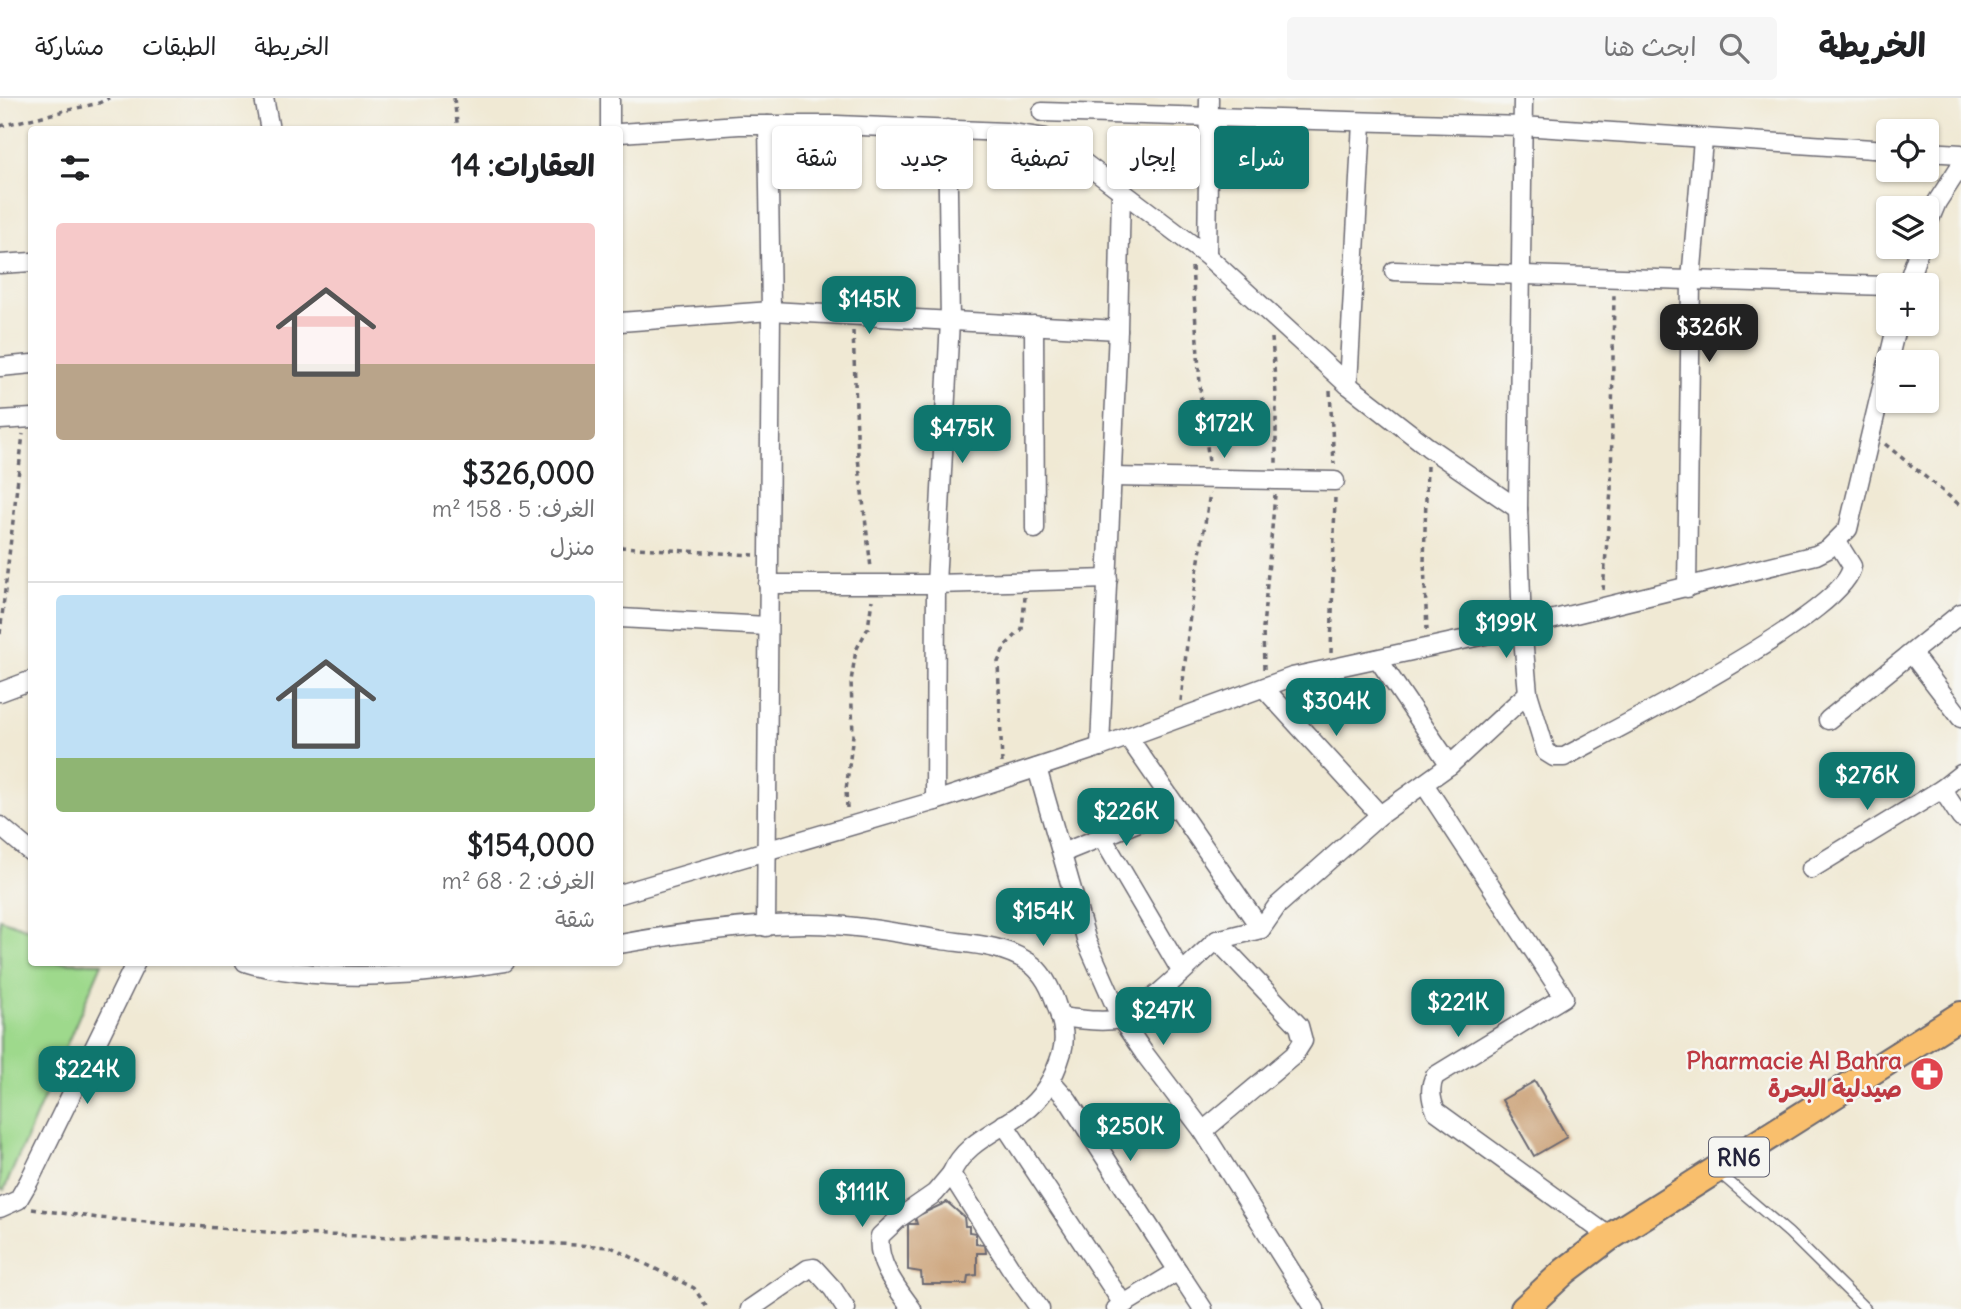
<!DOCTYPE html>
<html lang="ar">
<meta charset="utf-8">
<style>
:root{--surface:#fff;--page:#f6f6f6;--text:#202124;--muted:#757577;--line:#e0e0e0;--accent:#0f766e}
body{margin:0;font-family:Delius,"Playpen Sans Arabic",sans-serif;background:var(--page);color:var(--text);direction:rtl;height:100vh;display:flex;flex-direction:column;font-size:26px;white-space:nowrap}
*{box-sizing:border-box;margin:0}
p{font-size:23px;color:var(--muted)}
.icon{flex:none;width:38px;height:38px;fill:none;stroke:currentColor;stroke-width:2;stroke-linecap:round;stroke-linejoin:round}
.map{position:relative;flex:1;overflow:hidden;direction:ltr}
.side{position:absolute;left:28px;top:28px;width:595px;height:840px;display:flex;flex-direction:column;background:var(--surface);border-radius:7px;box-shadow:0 2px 5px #0004;direction:rtl}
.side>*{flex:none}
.top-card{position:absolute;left:644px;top:28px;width:665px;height:63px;direction:rtl;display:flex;gap:14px}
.controls{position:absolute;left:1876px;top:21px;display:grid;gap:14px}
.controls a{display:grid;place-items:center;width:63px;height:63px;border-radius:7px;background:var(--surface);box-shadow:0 2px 5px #0004;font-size:35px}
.price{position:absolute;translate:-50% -60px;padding:0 16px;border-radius:14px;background:var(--accent);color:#fff;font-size:23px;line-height:46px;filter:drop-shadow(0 2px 4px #0008)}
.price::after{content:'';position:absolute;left:50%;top:42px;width:21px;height:16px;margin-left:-10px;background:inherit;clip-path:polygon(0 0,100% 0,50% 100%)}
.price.on{background:#222;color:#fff}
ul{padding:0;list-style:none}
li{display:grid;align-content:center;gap:14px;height:371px;padding:0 28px}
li+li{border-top:2px solid var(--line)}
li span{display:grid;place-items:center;height:217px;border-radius:7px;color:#555}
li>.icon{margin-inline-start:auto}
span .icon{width:126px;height:126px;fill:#fffc;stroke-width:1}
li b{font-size:30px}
h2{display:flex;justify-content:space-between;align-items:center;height:84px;padding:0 28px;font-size:30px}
.chip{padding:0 24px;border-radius:7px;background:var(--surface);box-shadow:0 2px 5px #0004;font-size:24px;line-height:63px}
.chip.on{background:var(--accent);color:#fff}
header{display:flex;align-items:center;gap:42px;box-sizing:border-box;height:98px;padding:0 35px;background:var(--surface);border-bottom:2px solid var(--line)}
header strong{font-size:33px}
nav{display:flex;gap:38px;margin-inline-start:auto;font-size:24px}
.search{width:490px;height:63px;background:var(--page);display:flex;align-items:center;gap:18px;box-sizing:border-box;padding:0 24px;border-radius:7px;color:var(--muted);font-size:26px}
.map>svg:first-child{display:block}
.green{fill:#9ed98c;stroke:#607e64;stroke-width:2}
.building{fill:#cda67e}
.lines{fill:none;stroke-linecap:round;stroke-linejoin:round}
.lane-casing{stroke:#6a6871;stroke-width:12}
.street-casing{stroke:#6a6871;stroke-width:21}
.primary-casing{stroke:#6a6871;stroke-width:30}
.path{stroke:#6a6871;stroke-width:3.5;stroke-dasharray:5 5;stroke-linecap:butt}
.lane{stroke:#fff;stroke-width:9}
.street{stroke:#fff;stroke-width:18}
.primary{stroke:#f9bf6d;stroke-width:26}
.labels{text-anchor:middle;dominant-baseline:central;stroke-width:5;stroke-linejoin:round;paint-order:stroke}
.shield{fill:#f6f6f2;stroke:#626272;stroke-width:2}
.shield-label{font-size:23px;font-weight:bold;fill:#22223b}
.health-label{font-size:24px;font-weight:bold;fill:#be3a42;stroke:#f6f6f2;text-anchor:end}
</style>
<header>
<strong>الخريطة</strong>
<div class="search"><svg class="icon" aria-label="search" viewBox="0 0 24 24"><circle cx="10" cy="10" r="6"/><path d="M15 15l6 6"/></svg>ابحث هنا</div>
<nav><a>الخريطة</a><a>الطبقات</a><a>مشاركة</a></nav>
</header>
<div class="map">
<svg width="1961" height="1211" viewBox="0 0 1961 1211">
<rect width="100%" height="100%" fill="#f6f6f2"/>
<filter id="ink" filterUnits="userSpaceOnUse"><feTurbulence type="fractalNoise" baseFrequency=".0143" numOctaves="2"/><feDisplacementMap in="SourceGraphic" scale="14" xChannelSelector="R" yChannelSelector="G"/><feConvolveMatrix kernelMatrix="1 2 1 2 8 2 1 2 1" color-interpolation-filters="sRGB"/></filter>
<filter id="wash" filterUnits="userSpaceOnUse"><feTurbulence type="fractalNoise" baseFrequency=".00686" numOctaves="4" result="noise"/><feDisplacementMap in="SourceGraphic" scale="28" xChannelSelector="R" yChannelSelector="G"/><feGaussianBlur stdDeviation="1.57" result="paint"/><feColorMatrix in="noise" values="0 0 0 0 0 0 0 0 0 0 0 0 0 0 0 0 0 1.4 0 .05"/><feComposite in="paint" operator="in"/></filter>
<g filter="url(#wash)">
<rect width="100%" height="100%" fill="#f0e9d4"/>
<path class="green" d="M0 821 31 832 32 864 102 865 4 1092 0 1091Z"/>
<g id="blocks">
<g class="building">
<path d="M1535 983 1567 1039 1534 1058 1502 1002Z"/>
<path d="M947 1104 964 1119 965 1128H969V1134L976 1135V1146L985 1147 986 1155H977V1177L968 1178 967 1186H922L921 1174 908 1172V1126H917L915 1119Z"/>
</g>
</g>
</g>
<g filter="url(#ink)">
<use href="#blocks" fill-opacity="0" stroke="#6a6871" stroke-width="2"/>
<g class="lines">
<g class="lane-casing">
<path id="lane" d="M1718 1074 1789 1135 1866 1211"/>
</g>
<g class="street-casing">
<g id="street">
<path d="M264 0 270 32"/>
<path d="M610 0V32"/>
<path d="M1523 0 1518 411 1522 529 1528 595 1546 654 1554 659H1564C1611 634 1847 514 1852 468L1837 444"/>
<path d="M1042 14 1522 28 1888 52"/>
<path d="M620 35 739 27H837L1005 34 1045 40 1079 61 1207 158 1348 287 1428 349 1518 411"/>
<path d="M1927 54 1961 56"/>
<path d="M1927 128 1937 104 1961 67"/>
<path d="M1207 158 1209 0"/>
<path d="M0 166 32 164"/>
<path d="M1394 173 1888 188"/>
<path d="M1907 187 1920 149"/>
<path d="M620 224 771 213 1118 232"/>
<path d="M1034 227 1035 431"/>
<path d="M0 269 32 266"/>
<path d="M1348 287 1362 24"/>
<path d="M0 322 32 320"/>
<path d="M1112 379 1335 383"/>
<path d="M768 486H936L1108 481"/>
<path d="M1687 490 1691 182 1703 42"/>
<path d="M620 520 767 528"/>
<path d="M1912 556 1961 620"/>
<path d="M1378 561 1450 667"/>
<path d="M1264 590 1380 717"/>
<path d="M0 594 32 582"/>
<path d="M1828 622 1961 515"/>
<path d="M1128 639 1261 831"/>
<path d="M1100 649 1118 232 1121 94"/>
<path d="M1037 670 1087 844 1121 921 1144 955 1203 1033 1315 1211"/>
<path d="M1961 676 1942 691 1961 720"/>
<path d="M1424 686 1564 899 1435 978C1429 989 1431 1002 1436 1013L1610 1139"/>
<path d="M935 703 936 486 950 223 947 31"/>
<path d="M0 728 32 755"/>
<path d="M1102 739 1181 873"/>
<path d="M1062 755 1176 709"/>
<path d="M1811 771 1942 691"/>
<path d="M620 796 935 703 1100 649 1292 579 1522 529 1816 457 1828 451 1848 431 1897 226"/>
<path d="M766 829 771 213 768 27"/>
<path d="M1217 842 1261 831 1277 808 1380 717 1450 667 1528 595"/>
<path d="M620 846C680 835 743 827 804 826 846 825 899 835 942 842 970 846 1003 847 1028 864 1044 874 1053 895 1058 912 1063 926 1066 940 1062 954 1055 978 1042 1001 1022 1015 995 1035 965 1044 951 1076L1010 1169 1040 1211"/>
<path d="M245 864C262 870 279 872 297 874 367 883 436 874 505 864"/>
<path d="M1060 919C1080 921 1101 925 1120 921 1142 916 1197 859 1217 842L1299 928 1303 943 1294 957 1203 1033"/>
<path d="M1051 983 1068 1002 1178 1173"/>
<path d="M1004 1026 1123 1206"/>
<path d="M0 1110 18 1102 29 1083 136 864"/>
<path d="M750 1211 808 1171 814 1170 833 1191 846 1211"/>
<path d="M912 1211C897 1190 876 1165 880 1138L899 1120 935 1095 951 1076"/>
<path d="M1116 1211 1178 1173 1203 1211"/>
</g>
</g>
<g class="primary-casing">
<path id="primary" d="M1524 1211 1565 1173 1610 1139 1961 917"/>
</g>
<g class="path">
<path d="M454 0 458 32"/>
<path d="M0 28 99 5 109 0"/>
<path d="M1192 169 1201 301 1209 364"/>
<path d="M853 233 858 360 871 470"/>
<path d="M1272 240 1276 297V365"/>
<path d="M1330 293 1334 366"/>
<path d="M1885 346 1961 408"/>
<path d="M1427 368 1424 464 1427 532"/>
<path d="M620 449 754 457"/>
<path d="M1603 492 1611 392 1614 195"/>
<path d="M0 536 23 336"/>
<path d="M1331 555 1335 398"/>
<path d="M1264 571 1263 530 1275 397"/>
<path d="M1181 603 1190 517 1210 395"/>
<path d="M1002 665 998 564 1005 548 1022 531 1025 499"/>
<path d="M847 710 846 692 853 637 851 583 856 552 868 530 872 502"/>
<path d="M32 1111 99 1120 289 1136 473 1141 611 1149 694 1190 708 1211"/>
</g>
<use href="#lane" class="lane"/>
<use href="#street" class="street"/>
<use href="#primary" class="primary"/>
</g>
</g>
<defs>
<g id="pharmacy-disc" transform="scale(1.75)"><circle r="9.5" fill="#e0444e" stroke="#f6f6f2"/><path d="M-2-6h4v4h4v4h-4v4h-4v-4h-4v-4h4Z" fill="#fff"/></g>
</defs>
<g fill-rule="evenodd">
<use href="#pharmacy-disc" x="1927" y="976"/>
</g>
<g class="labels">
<rect class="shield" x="1709" y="1039.5" width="60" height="39" rx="5"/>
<g class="shield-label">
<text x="1739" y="1059">RN6</text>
</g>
<g class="health-label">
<text x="1902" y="962">Pharmacie Al Bahra<tspan x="1902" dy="28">صيدلية البحرة</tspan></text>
</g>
</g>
</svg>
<div class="controls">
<a><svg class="icon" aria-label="locate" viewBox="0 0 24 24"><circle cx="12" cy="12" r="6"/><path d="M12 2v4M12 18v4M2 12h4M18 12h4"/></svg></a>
<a><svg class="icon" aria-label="layers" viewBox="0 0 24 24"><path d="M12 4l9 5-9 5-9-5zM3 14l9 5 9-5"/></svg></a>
<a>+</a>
<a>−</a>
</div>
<b class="price" style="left:869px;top:238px">$145K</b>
<b class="price on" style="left:1709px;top:266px">$326K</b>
<b class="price" style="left:1224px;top:362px">$172K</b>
<b class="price" style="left:962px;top:367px">$475K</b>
<b class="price" style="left:1506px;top:562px">$199K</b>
<b class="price" style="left:1336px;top:640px">$304K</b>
<b class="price" style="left:1867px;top:714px">$276K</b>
<b class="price" style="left:1126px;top:750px">$226K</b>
<b class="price" style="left:1043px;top:850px">$154K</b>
<b class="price" style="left:1458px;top:941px">$221K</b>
<b class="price" style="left:1163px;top:949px">$247K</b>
<b class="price" style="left:87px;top:1008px">$224K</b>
<b class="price" style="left:1130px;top:1065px">$250K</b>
<b class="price" style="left:862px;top:1131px">$111K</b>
<div class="top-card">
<a class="chip on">شراء</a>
<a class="chip">إيجار</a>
<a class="chip">تصفية</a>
<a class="chip">جديد</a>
<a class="chip">شقة</a>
</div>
<section class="side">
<h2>العقارات: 14<svg class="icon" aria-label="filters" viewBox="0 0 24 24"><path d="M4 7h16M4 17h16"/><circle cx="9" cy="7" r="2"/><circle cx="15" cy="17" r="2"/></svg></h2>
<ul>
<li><span style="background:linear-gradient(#f6c9c9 65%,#b9a48a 0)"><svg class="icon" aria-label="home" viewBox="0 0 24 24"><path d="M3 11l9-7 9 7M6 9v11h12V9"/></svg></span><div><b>$326,000</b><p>الغرف: 5 · 158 m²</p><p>منزل</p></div></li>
<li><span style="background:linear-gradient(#bfe0f5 75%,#8fb573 0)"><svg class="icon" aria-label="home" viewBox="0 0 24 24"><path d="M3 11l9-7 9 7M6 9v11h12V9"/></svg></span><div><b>$154,000</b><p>الغرف: 2 · 68 m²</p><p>شقة</p></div></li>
</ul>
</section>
</div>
